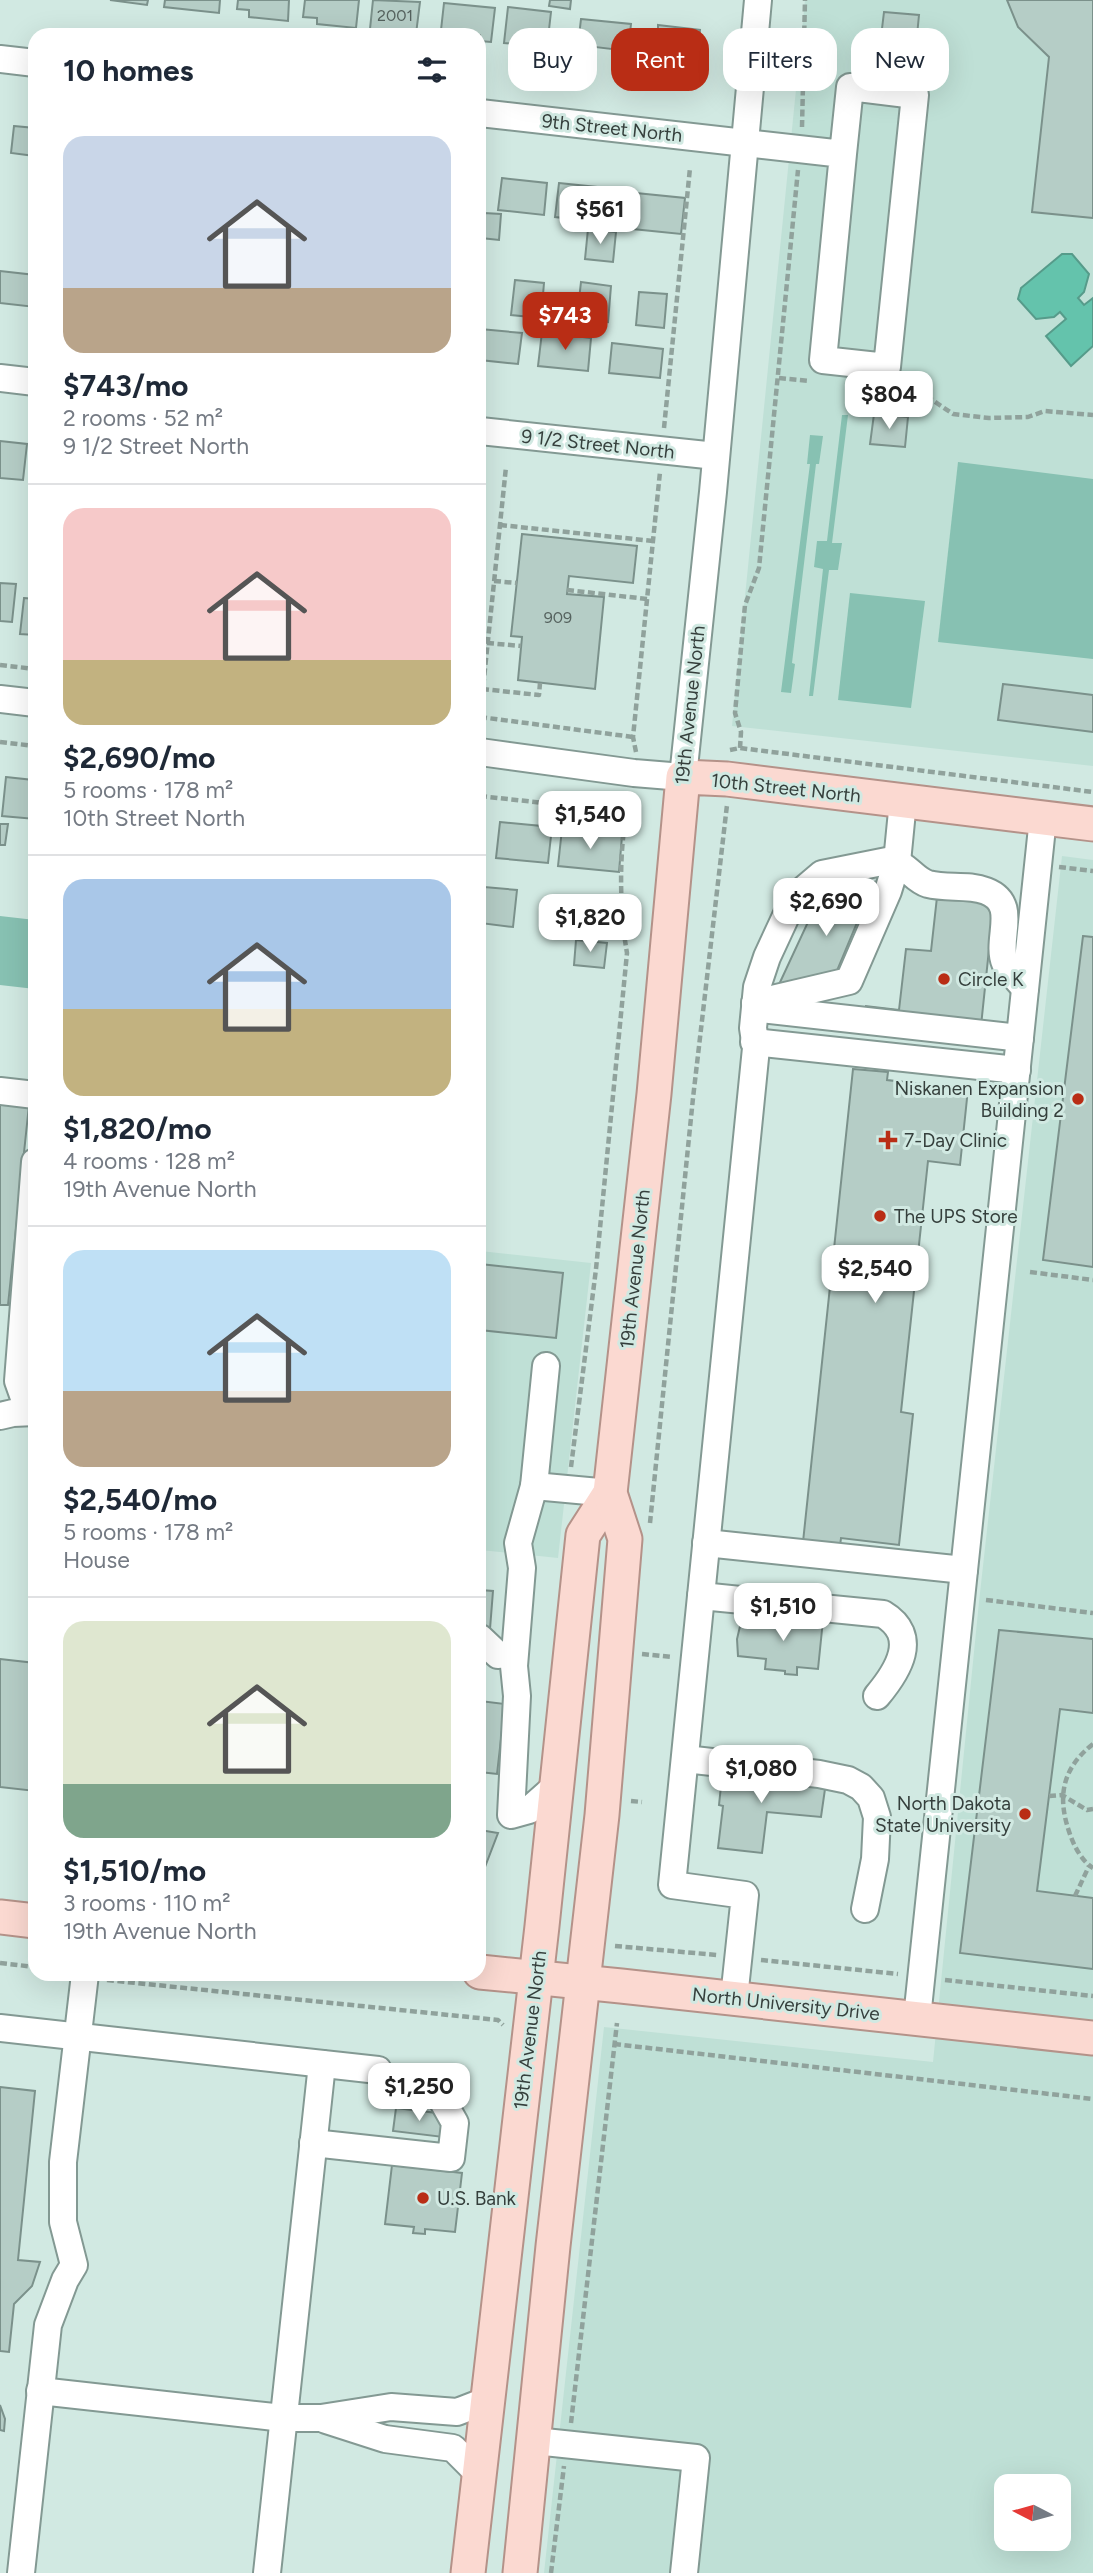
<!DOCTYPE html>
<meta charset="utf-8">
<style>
:root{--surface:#fff;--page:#f6f6f7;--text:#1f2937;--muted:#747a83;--line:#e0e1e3;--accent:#b92d15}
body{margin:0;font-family:Figtree,sans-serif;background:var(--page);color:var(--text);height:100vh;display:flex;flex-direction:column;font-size:26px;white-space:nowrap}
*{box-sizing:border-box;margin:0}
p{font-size:23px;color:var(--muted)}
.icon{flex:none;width:38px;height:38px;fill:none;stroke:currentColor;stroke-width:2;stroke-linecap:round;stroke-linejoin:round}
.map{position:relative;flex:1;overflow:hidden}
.details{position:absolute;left:28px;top:28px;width:458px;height:1953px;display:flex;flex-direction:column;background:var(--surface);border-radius:21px;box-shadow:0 7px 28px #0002}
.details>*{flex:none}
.banner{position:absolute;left:508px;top:28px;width:480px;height:63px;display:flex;gap:14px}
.needle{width:46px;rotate:276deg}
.controls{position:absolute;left:994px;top:2474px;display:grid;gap:14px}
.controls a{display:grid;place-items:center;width:77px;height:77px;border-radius:14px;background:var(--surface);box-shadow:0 7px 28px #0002;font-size:35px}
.price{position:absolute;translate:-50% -60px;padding:0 16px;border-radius:14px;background:#fff;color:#222;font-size:23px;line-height:46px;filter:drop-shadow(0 2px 4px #0008)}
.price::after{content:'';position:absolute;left:50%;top:42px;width:21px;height:16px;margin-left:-10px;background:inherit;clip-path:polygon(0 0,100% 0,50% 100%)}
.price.on{background:var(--accent);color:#fff}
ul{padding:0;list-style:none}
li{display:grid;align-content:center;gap:14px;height:371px;padding:0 35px}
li+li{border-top:2px solid var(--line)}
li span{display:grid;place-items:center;height:217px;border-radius:21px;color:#555}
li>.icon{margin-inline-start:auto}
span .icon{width:126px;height:126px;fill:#fffc;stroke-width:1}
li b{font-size:30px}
h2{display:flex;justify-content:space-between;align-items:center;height:84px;padding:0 35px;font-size:30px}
.tag{padding:0 24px;border-radius:21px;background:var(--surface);box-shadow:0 7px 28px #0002;font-size:24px;line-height:63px}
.tag.on{background:var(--accent);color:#fff}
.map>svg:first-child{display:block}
.built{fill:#bfe0d6;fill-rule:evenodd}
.green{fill:#87c1b2}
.water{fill:#64c3ac;stroke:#569b8a;stroke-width:2}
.building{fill:#b5cdc6;stroke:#7b918b;stroke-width:2}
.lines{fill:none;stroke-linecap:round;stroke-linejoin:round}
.minor-casing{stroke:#839993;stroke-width:30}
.major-casing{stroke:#b49289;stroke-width:37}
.path{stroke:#90a29c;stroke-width:4.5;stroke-dasharray:7 3.5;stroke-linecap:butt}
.minor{stroke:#fff;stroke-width:26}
.major{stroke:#fbd9d1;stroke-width:33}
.poi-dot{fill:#b92d15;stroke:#d1e9e2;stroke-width:2.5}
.labels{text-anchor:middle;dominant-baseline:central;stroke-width:6;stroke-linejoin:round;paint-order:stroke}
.number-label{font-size:16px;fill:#55625e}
.street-label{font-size:19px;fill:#353f3c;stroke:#d1e9e2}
.poi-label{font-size:19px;fill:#353f3c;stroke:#d1e9e2;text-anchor:start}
</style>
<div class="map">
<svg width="1093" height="2573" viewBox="0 0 1093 2573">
<rect width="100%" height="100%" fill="#d1e9e2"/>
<g class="built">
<path d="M805 0H1093V766L732 726Z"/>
<path d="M1062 856 1093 860V2573H544L604 2027 933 2062 979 1602ZM1006 2487H1059V2539H1006Z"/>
<path d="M480 1251 591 1263 558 1558 480 1550Z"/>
</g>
<g class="green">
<path d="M842 415H848L832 543H842L838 570H829L813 696H809L823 569 814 567 817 541H827Z"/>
<path d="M810 435 823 436 819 464H816L792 663 795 664 791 693 781 692 810 464H807Z"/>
<path d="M958 462 1093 479V659L938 642Z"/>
<path d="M850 593 925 601 911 708 838 700Z"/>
<path d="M0 916 35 920V989L0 985Z"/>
</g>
<path class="water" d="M1062 254H1072L1089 274 1084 292 1078 298 1084 305 1093 298V346L1071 366 1046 336 1066 319 1060 312 1054 317 1036 319 1018 299 1021 288Z"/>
<g class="building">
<path d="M110 0H148L147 5Z"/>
<path d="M165 0H220L219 13 164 7Z"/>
<path d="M238 0H289L288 21 249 17V10L237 9Z"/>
<path d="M305 0H359L356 28 317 24V18L303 17Z"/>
<path d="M373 0 420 2 416 34 370 29Z"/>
<path d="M550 0H571L570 9 549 6Z"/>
<path d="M1007 0H1093V218L1032 212 1049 57 1018 27Z"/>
<path d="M444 3 495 8 491 42 480 41V35H453V31L441 30Z"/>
<path d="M508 7 551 12 547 47 504 43Z"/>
<path d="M884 12 919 15 914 66 878 62Z"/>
<path d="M581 19 631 24 628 51 578 45Z"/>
<path d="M658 25 700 30 697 61 655 57 656 48 648 47 650 31 658 32Z"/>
<path d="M14 126 35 128V156L11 153Z"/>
<path d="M502 178 547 183 544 215 498 210Z"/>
<path d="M559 183 606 188 602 227 582 225V220L555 217Z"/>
<path d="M636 193 685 198 681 234 623 228 626 196 636 197Z"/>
<path d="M484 213 501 214 499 240 481 238Z"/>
<path d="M588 229 616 232 613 262 585 259Z"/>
<path d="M0 271 35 275V307L0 303Z"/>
<path d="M515 280 544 283 541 318 511 315Z"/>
<path d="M581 282 611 286 608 322 577 318Z"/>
<path d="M639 292 667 294 664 328 636 325Z"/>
<path d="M480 329 522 333 518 364 480 360Z"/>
<path d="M542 332 591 338 588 371 538 366Z"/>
<path d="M612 343 663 349 660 378 609 373Z"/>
<path d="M874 414 908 417 905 447 870 444Z"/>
<path d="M0 441 27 444 23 480 0 478Z"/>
<path d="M522 534 637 546 633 583 569 576 567 594 604 597 595 689 518 680 522 637 511 636Z"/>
<path d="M0 583 16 584 12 622 0 621Z"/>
<path d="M24 598 35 599V635L20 634Z"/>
<path d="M1003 684 1093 695V732L998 720Z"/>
<path d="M6 777 33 780 35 819 2 816Z"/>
<path d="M500 822 552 827 548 863 496 858Z"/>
<path d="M0 824H8L5 845H0Z"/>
<path d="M562 829 622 836 619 872 558 866Z"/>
<path d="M874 882 834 978 775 993 821 894Z"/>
<path d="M484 887 517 890 513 927 480 923Z"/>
<path d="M937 897 986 902 993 911 979 1045 863 1033 866 1006 899 1010 906 949 931 951Z"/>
<path d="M1083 936 1093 937V1267L1043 1260Z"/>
<path d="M576 940 607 943 604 968 574 965Z"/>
<path d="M853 1069 888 1072 887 1080 968 1089 960 1165 928 1161 901 1412 913 1414 899 1545 841 1538 840 1546 803 1542Z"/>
<path d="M0 1102 29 1105 8 1305H0Z"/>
<path d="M480 1264 563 1273 556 1338 480 1330Z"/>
<path d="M480 1590 493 1591 490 1629 480 1628Z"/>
<path d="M771 1615 823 1620 818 1669 797 1667V1675L785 1674V1671L765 1669 766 1659 738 1656 737 1639 741 1622 770 1625Z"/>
<path d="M999 1630 1093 1639V1713L1060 1709 1037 1891 1093 1898V1969L960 1953Z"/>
<path d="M0 1659 35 1663V1791L0 1787Z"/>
<path d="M480 1701 505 1704 497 1774 480 1772Z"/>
<path d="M723 1767 819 1782V1788L825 1789 821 1817 767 1812 762 1853 718 1848 723 1806 719 1805Z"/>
<path d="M480 1830 498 1833 480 1880Z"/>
<path d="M0 2087 35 2091 18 2260 40 2262 32 2286 14 2304 9 2352 0 2351Z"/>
<path d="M396 2108 445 2114 443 2137 393 2131Z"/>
<path d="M392 2165 462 2173 455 2232 425 2229V2234L413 2233 414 2227 385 2224Z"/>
<path d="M0 2405 5 2419 4 2431 0 2430Z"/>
</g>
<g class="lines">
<g class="minor-casing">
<g id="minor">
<path d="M0 59 35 63"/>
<path d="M480 113 843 154 850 87 915 95 887 367 823 360 843 154"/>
<path d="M0 378 35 382"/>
<path d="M480 431 716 456"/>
<path d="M0 699 35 703"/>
<path d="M480 752 634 773 683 777 713 492 758 0"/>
<path d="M755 1003 849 981 888 891 897 862 903 801"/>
<path d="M760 1009 1020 1038"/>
<path d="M754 1042 1017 1070"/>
<path d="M0 1091 35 1095"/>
<path d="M546 1366 534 1486 518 1543 522 1568 514 1666 517 1696 511 1815 529 1810 556 1786"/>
<path d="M29 1412 18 1381 35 1162"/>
<path d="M0 1416 13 1413 35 1412"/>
<path d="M534 1486 610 1493"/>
<path d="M706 1543 964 1570"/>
<path d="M701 1596 883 1614C920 1636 898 1671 877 1696"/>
<path d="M480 1638 498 1655"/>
<path d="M685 1759 819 1774 848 1780 861 1787 871 1798 877 1817 875 1859 865 1909"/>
<path d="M734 1998 745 1895 672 1885 756 1048 753 1028 757 987 767 957 786 916 802 891 822 874 887 861C907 862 912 879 928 884 947 889 968 884 986 891 1020 904 995 939 1005 963 1009 972 1019 981 1025 988"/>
<path d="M917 2018 1043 818"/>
<path d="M0 2028 378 2070 385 2086 437 2091 455 2123 451 2158 313 2143"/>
<path d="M40 2391 283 2418H321L391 2407 457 2412 488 2400"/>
<path d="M326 2420 385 2439 453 2448 480 2475"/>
<path d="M535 2441 696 2458 684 2573"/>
<path d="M21 2573 48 2325 65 2280 74 2265 63 2222V2162L85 1974"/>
<path d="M267 2573 322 2064"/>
</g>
</g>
<g class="major-casing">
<g id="major">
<path d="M0 1917 35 1921"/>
<path d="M480 1972 621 1986 1093 2038"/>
<path d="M468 2573 542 1926 583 1535 610 1493"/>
<path d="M520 2573 553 2246 602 1815 625 1539 610 1493 654 1094 683 777 727 779 1093 824"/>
</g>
</g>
<g class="path">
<path d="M802 127 805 0"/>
<path d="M779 378 810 381"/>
<path d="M896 390 922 393 953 414 989 418 1028 417 1045 411 1093 415"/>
<path d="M664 428 690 168"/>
<path d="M500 525 653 541"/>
<path d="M494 581 517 583"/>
<path d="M567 590 647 599"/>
<path d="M487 643 521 646"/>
<path d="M0 665 35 669"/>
<path d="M482 689 539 695 540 683"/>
<path d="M480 717 506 467"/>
<path d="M480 717 633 737"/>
<path d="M0 742 35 746"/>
<path d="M740 748 741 732 735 713 745 605 759 568 798 170"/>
<path d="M730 750 740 748 1093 792"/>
<path d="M636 752 633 737 660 472"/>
<path d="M480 796 626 812"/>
<path d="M1059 867 1093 871"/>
<path d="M1030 1272 1093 1280"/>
<path d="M571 1467 596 1269 627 953C619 909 618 838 631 795"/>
<path d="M650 1523 693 1098 727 805"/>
<path d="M986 1600 1093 1613"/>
<path d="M642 1654 672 1657"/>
<path d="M1093 1744C1060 1770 1057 1800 1071 1837 1075 1848 1083 1862 1093 1868"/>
<path d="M1049 1796 1062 1795 1087 1810 1093 1809"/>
<path d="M631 1801 642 1802"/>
<path d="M1075 1896 1089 1866"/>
<path d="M615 1946 717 1955"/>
<path d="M761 1960 898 1974"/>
<path d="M0 1963 35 1967"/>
<path d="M107 1980 498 2020 503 2025"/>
<path d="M945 1980 1093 1996"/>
<path d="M614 2044 1093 2099"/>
<path d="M571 2423 617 2023"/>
<path d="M551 2573 564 2466"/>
</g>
<use href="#minor" class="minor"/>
<use href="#major" class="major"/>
</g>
<g class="poi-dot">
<circle cx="944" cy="979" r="7"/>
<circle cx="1078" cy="1099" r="7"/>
<path d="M884.5 1129.5h7v7h7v7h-7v7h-7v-7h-7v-7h7z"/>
<circle cx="880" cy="1216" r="7"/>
<circle cx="1025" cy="1814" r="7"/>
<circle cx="423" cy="2198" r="7"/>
</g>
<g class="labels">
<g class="number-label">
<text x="395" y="15">2001</text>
<text x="558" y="617">909</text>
</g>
<g class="street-label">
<text transform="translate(612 128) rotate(6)">9th Street North</text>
<text transform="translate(598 444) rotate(6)">9 1/2 Street North</text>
<text transform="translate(690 705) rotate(-84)">19th Avenue North</text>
<text transform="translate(786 788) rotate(6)">10th Street North</text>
<text transform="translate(635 1269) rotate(-84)">19th Avenue North</text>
<text transform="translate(786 2004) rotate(6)">North University Drive</text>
<text transform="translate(530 2030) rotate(-83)">19th Avenue North</text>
</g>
<g class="poi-label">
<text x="958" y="979">Circle K</text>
<text x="1064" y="1088" text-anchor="end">Niskanen Expansion<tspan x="1064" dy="22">Building 2</tspan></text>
<text x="904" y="1140">7-Day Clinic</text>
<text x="894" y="1216">The UPS Store</text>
<text x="1011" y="1803" text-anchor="end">North Dakota<tspan x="1011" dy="22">State University</tspan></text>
<text x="437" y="2198">U.S. Bank</text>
</g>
</g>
</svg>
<div class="controls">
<a><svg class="needle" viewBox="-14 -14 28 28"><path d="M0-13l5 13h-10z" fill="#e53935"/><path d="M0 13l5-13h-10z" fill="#747a83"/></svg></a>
</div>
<b class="price" style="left:600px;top:246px">$561</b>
<b class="price on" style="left:565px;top:352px">$743</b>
<b class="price" style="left:889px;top:431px">$804</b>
<b class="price" style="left:590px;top:851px">$1,540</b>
<b class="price" style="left:826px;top:938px">$2,690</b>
<b class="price" style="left:590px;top:954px">$1,820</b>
<b class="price" style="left:875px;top:1305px">$2,540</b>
<b class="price" style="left:783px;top:1643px">$1,510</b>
<b class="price" style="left:761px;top:1805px">$1,080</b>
<b class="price" style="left:419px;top:2123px">$1,250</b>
<div class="banner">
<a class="tag">Buy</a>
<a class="tag on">Rent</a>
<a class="tag">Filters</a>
<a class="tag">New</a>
</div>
<section class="details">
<h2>10 homes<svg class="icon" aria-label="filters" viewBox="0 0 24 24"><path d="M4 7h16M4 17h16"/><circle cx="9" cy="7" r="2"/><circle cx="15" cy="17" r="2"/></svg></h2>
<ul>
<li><span style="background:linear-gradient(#c9d6e8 70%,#b9a48a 0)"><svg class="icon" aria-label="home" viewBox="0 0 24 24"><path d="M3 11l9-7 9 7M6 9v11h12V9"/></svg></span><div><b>$743/mo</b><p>2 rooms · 52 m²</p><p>9 1/2 Street North</p></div></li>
<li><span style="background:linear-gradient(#f6c9c9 70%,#c2b280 0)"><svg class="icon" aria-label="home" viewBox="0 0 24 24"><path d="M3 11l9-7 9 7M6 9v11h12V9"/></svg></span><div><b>$2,690/mo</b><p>5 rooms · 178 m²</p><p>10th Street North</p></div></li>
<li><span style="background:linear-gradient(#a9c7e8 60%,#c2b280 0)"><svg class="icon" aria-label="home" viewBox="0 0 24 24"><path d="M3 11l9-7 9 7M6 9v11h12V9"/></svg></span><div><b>$1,820/mo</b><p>4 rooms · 128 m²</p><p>19th Avenue North</p></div></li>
<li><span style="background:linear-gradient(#bfe0f5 65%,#b9a48a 0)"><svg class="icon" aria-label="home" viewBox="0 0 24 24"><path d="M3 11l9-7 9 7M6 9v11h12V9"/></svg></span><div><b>$2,540/mo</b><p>5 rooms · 178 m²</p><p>House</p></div></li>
<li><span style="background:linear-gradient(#dfe7d0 75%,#7fa58c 0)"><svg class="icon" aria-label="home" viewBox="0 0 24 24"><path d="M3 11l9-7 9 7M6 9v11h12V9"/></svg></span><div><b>$1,510/mo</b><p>3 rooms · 110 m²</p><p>19th Avenue North</p></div></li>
</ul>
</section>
</div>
